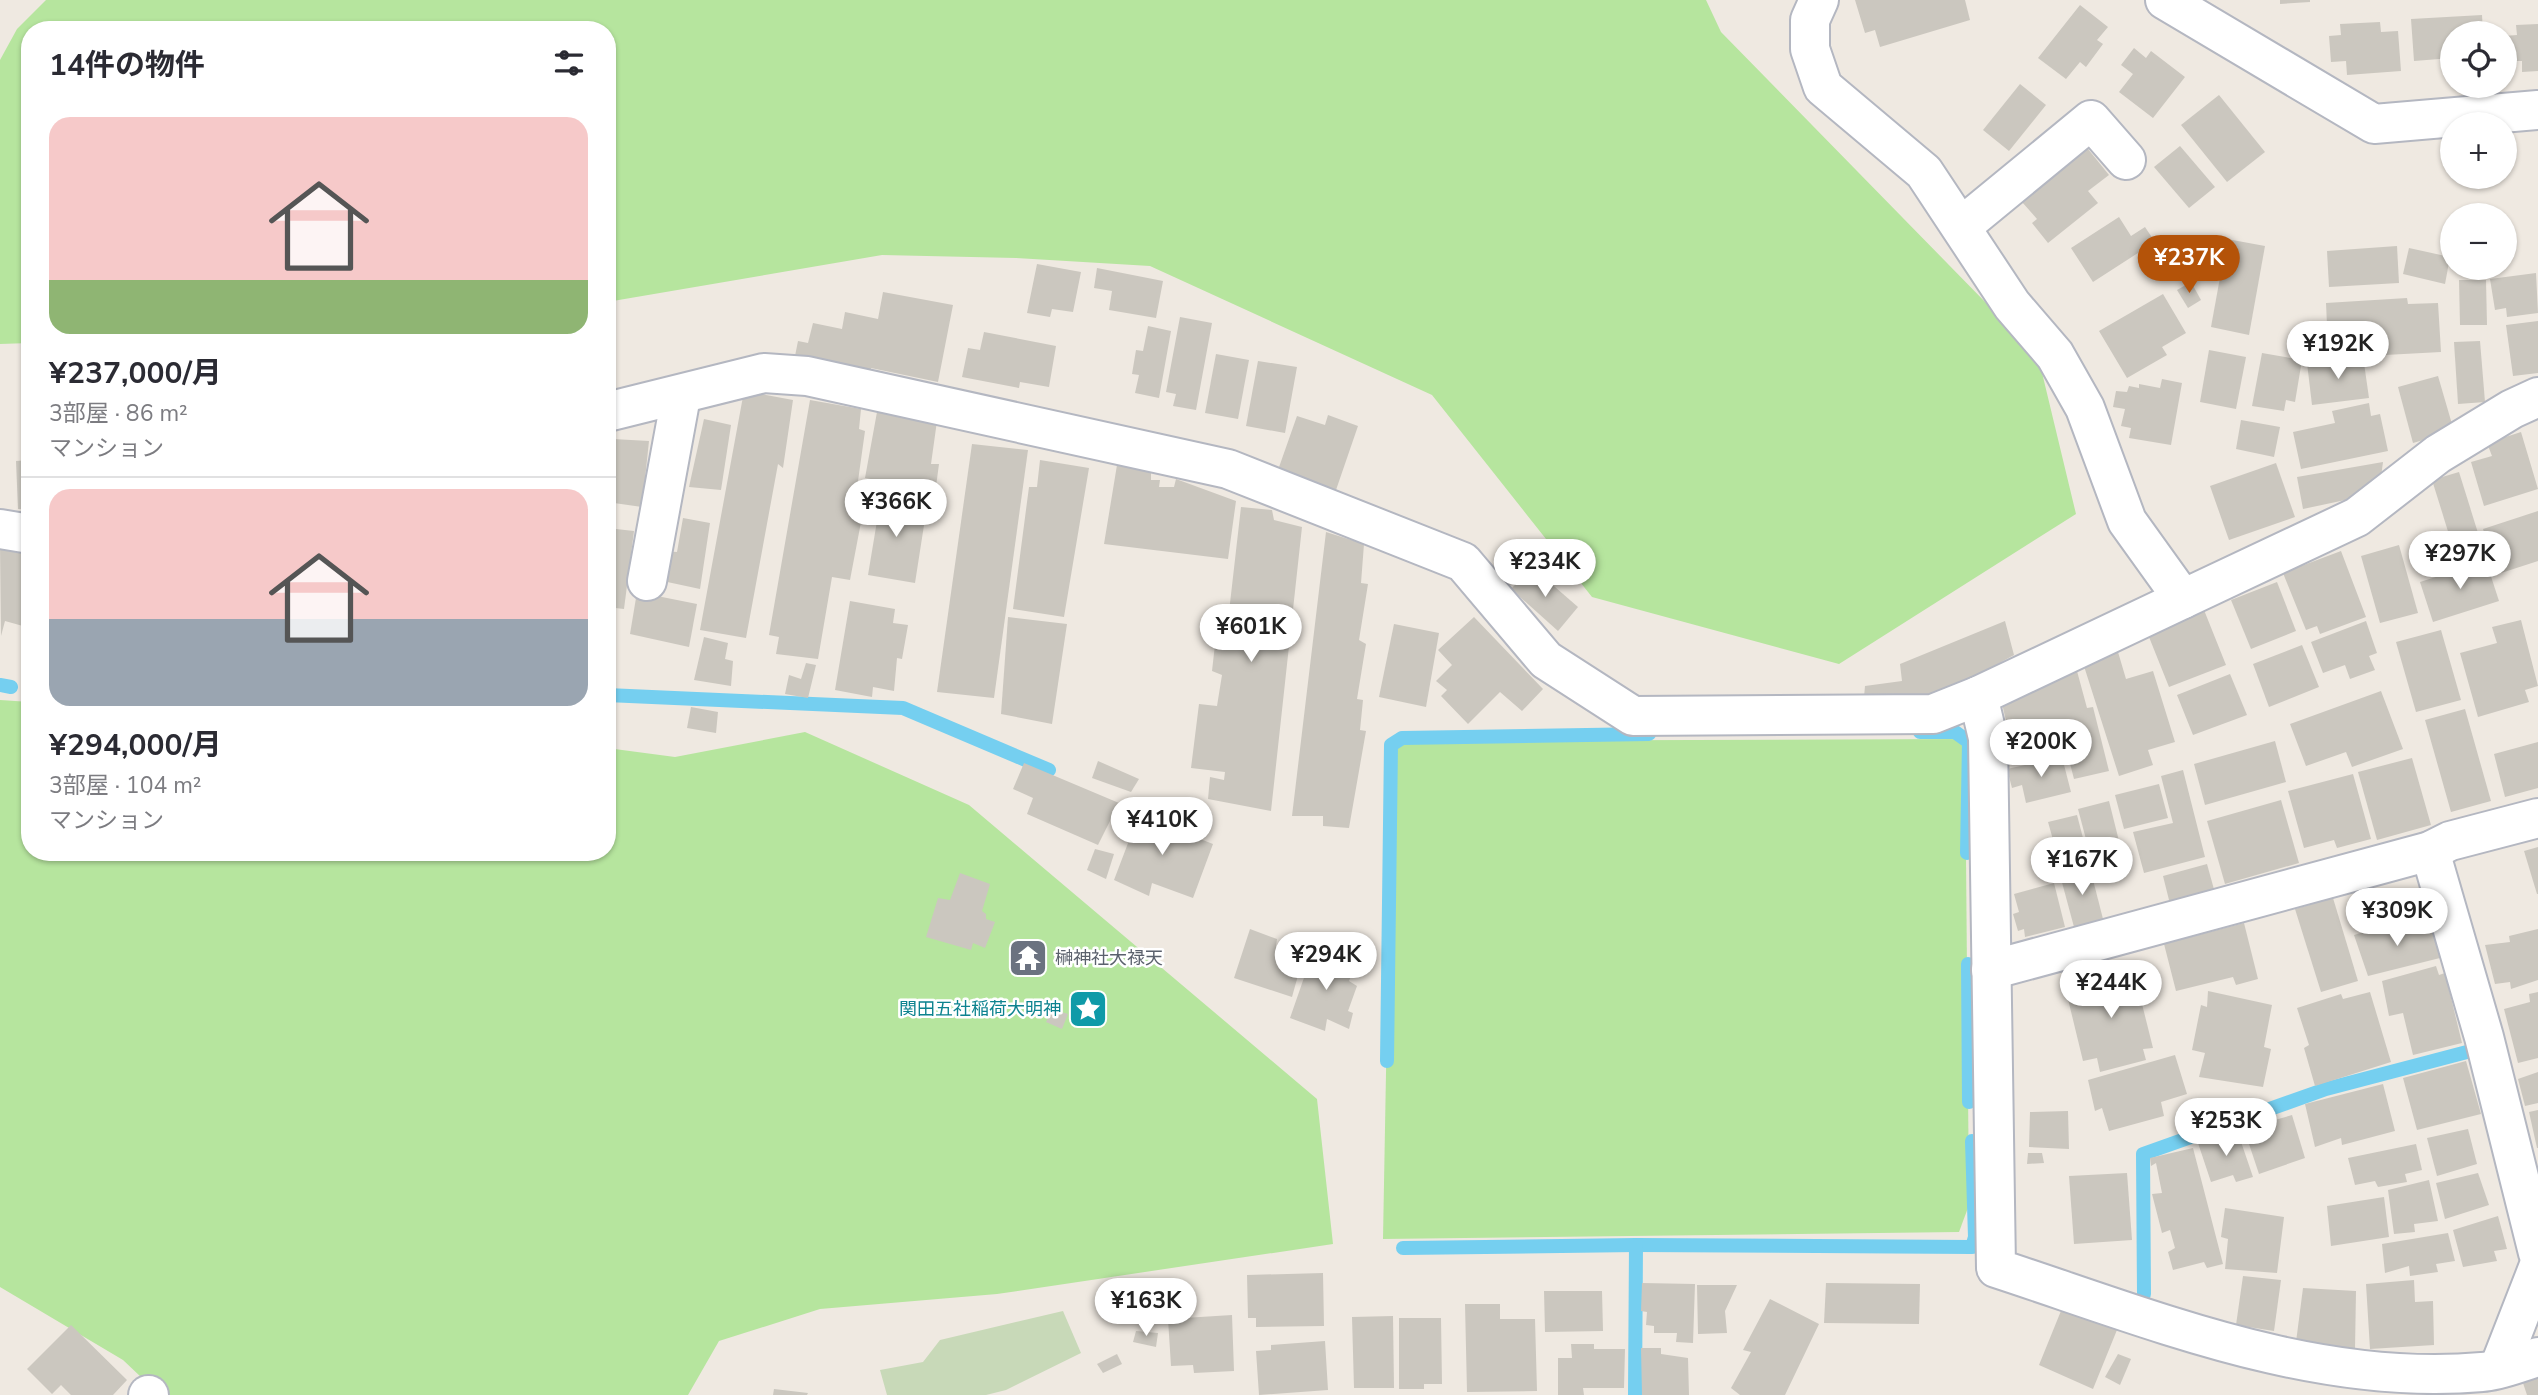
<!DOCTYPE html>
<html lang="ja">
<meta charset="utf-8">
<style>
:root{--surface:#fff;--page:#f7f7f7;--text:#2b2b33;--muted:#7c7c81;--line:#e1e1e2;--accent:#b45309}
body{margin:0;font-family:"Nunito Sans","Noto Sans JP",sans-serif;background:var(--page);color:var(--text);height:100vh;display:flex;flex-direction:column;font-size:26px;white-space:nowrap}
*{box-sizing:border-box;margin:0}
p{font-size:23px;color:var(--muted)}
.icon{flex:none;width:38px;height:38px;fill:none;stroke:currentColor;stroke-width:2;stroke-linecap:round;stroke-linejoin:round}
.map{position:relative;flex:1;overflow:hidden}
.side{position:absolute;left:21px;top:21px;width:595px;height:840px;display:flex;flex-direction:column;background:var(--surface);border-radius:28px;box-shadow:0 2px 5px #0004}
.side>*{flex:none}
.controls{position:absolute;left:2440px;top:21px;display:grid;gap:14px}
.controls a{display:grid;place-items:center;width:77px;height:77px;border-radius:50%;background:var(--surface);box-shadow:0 2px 5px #0004;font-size:35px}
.price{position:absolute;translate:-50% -60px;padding:0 16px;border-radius:24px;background:#fff;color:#222;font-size:23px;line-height:46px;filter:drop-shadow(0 2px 4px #0008)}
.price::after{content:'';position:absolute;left:50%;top:42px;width:21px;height:16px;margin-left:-10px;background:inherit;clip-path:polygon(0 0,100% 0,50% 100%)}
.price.active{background:var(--accent);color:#fff}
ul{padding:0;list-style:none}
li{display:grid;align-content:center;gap:14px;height:371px;padding:0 28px}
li+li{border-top:2px solid var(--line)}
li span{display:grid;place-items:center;height:217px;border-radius:21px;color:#555}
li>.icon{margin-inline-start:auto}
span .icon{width:126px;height:126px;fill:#fffc;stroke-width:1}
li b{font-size:30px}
h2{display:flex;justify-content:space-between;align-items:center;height:84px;padding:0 28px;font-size:30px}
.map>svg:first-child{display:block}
.green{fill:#b6e59e}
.cemetery{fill:#c8d9b8}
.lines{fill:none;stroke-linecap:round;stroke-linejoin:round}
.stream{stroke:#75cff0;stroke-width:14}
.building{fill:#cbc7bf}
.minor-casing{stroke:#b4b7c1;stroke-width:42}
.minor{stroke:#fff;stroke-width:38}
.labels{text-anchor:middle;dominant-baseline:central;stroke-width:5;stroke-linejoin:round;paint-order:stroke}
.worship-label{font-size:18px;fill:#5b616d;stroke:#fff;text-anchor:start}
.culture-label{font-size:18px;fill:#0d838f;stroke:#fff;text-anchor:end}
</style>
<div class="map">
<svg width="2538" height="1395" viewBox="0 0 2538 1395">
<rect width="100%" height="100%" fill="#efe9e1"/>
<g class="green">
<path d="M46 0H1706L1721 32 2038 356 2076 514 1839 664 1592 597 1432 395 1150 266 1016 258 882 255 607 302V30H30V343L0 344V60L17 29Z"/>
<path d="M0 700 30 702V852H607V748L675 757 805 732 969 805 1317 1099 1333 1244 997 1294 820 1309 719 1341 688 1395H160L123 1360 0 1287Z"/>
<path d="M1965 739 1969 1205 1959 1232 1383 1239 1392 741Z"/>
</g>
<path class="cemetery" d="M1063 1311 1081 1353 1006 1390 986 1395H887L880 1370 923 1362 940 1340Z"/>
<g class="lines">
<g class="stream">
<path d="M0 685 11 687"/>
<path d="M607 695 903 708 1049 770"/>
<path d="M1920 732H1955L1969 742 1967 853"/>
<path d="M1968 964 1969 1102"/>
<path d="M1387 1061 1391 745 1402 738 1649 734"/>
<path d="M1403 1248 1636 1245 1972 1247 1975 1237 1972 1141"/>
<path d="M2144 1294 2143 1154 2326 1089 2486 1047"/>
<path d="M1635 1395 1636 1245"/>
</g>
</g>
<g class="building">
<path d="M1855 0H1965L1970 20 1880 47 1875 30 1865 33Z"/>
<path d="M2280 0H2310V2L2280 4Z"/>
<path d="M2080 5 2108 27 2097 40 2103 44 2086 67 2080 62 2066 79 2038 58Z"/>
<path d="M2482 15 2483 33H2452V58L2414 61 2411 19Z"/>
<path d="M2380 22 2381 32 2398 31 2401 71 2347 75 2346 61 2331 62 2329 36 2341 35 2340 24Z"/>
<path d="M2538 24V71L2522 72V61H2504V36L2517 35 2516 25Z"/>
<path d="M2134 48 2146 58 2151 51 2185 77 2153 118 2119 92 2133 74 2121 65Z"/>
<path d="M2020 84 2046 105 2009 151 1983 130Z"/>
<path d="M2219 95 2265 152 2227 182 2181 125Z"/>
<path d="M2180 146 2215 187 2189 208 2154 167Z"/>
<path d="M2088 149 2109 175 2088 191 2098 203 2048 243 2032 223 2037 219 2022 202Z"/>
<path d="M2119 217 2131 236 2145 227 2155 242 2093 282 2071 248Z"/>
<path d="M2227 239 2265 246 2249 335 2211 327Z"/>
<path d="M2397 246 2399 283 2329 287 2327 251Z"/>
<path d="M2409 248 2450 257 2445 284 2403 274Z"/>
<path d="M1037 264 1081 272 1073 312 1052 309 1050 317 1027 313Z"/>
<path d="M1097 268 1163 281 1156 318 1109 310 1112 291 1094 288Z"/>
<path d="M2536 273 2538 313 2507 317 2506 308 2495 310 2490 279Z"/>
<path d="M2459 280H2486L2487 325H2460Z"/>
<path d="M2191 282 2201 300 2188 308 2177 290Z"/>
<path d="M883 292 953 305 938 382 871 368 870 376 794 361 798 341 808 343 813 323 842 329 845 312 878 319Z"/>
<path d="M2163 294 2186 333 2162 347 2167 355 2127 378 2099 331Z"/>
<path d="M2407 298 2408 304 2438 303 2441 352 2385 355 2384 344 2328 347 2326 303Z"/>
<path d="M1180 317 1212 323 1196 410 1173 406 1176 394 1166 392Z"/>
<path d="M2538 321V373L2513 376 2506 325Z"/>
<path d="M1148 326 1171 331 1159 398 1135 393 1139 375 1132 374 1136 350 1143 351Z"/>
<path d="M984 332 1056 346 1049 387 1020 382 1019 388 962 377 968 348 980 350Z"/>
<path d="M2480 341 2485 402 2458 404 2454 342Z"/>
<path d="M2209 350 2246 357 2236 409 2200 402Z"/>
<path d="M2262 353 2302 360 2295 402 2286 400 2284 411 2252 406Z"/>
<path d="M1216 354 1249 360 1238 419 1205 413Z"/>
<path d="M2363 356 2369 398 2312 405 2307 363Z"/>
<path d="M1258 361 1297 367 1285 433 1246 426Z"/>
<path d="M2438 376 2454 431 2413 443 2398 387Z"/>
<path d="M2162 379 2182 383 2171 445 2129 438 2131 428 2121 426 2125 409 2113 407 2116 391 2127 392 2129 386 2139 388V384L2160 388Z"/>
<path d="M744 391 793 400 783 468 778 464 746 638 700 630Z"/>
<path d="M810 400 861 409 859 429 865 431 858 481 865 483 857 520 861 522 850 580 832 577 818 659 776 654 779 637 769 635Z"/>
<path d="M2369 403 2371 416 2380 414 2388 451 2301 469 2293 432 2335 423 2332 411Z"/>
<path d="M877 412 937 421 931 464H939L935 494 904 490V485L865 478Z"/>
<path d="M1328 415 1358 426 1336 490 1278 470 1297 416 1325 425Z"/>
<path d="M704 419 731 425 721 490 689 487Z"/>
<path d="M2241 420 2280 427 2274 457 2236 449Z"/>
<path d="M2521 432 2538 489 2484 506 2471 462 2492 456 2487 443Z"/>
<path d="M613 439 649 441 642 507 607 502V470Z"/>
<path d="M972 444 1028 450 994 698 937 692Z"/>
<path d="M30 460V509H18L16 461Z"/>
<path d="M1040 460 1089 468 1064 617 1013 609 1029 487H1037Z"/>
<path d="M2383 462 2381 477 2350 499 2303 509 2297 477Z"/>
<path d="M2276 463 2295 517 2229 540 2210 486Z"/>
<path d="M1117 465 1151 471V480H1160L1159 487H1174L1176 479 1236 501 1228 559 1104 544Z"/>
<path d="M2459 472 2483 549 2456 557 2432 480Z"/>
<path d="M870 498 927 506 915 583 868 575 877 521 867 518Z"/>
<path d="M1241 507 1272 510 1274 520 1302 527 1271 811 1208 799 1210 777 1224 780 1225 772 1191 768 1199 704 1217 706 1222 675 1212 671 1219 609 1229 612Z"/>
<path d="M2538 511V561L2498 574 2483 529Z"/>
<path d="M683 518 710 523 700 589 658 580 663 551 677 552Z"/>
<path d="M607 528 634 531 624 609 607 607Z"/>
<path d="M1326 532 1364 544 1361 583 1368 584 1359 640 1366 644 1357 699 1363 700 1360 730 1366 731 1349 828 1323 826V816H1292Z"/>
<path d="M0 545 30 553V628L5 621 1 636Z"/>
<path d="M2399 545 2418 613 2380 623 2361 556Z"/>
<path d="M2341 551 2366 617 2320 634 2317 626 2306 630 2283 573Z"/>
<path d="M2486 561 2499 601 2433 622 2420 582Z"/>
<path d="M1532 567 1578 607 1558 631 1511 589Z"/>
<path d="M2277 582 2296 631 2251 649 2231 600Z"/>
<path d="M637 592 697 604 689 647 630 634Z"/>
<path d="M850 601 895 609 893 623 908 625 902 659 897 658 894 691 873 687 872 697 835 690Z"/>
<path d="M2204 610 2226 665 2169 687 2147 632Z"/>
<path d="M1008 617 1067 624 1052 724 1001 714Z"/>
<path d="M1474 617 1543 689 1522 711 1500 692 1468 724 1441 696 1447 690 1436 681 1452 665 1438 650Z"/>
<path d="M2521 620 2538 686 2525 690 2529 702 2478 717 2460 653 2497 643 2492 627Z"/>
<path d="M2005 621 2014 655 1935 698 1864 697 1865 686 1902 681 1900 664Z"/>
<path d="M2366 621 2377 653 2369 656 2375 670 2350 679 2345 665 2323 673 2311 642Z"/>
<path d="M1394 624 1439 633 1426 707 1379 697Z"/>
<path d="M2441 630 2461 700 2416 712 2396 642Z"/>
<path d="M704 637 728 643 725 659 733 661 731 686 694 680Z"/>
<path d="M2302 645 2319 687 2269 707 2253 664Z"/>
<path d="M2118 652 2126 679 2153 671 2175 742 2148 750 2153 765 2119 776 2083 663Z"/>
<path d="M806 663 816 665 808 698 785 694 789 675 801 679Z"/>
<path d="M2077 671 2087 708 2093 707 2109 771 2074 779 2065 744 2014 756 2001 699 2035 691 2033 682Z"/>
<path d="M2230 674 2247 715 2193 735 2177 695Z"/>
<path d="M2381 691 2403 749 2352 767 2346 752 2306 766 2290 724Z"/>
<path d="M691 707 718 712 716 733 687 728Z"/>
<path d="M2465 709 2491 801 2451 812 2425 720Z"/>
<path d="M2275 741 2286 782 2205 805 2194 764Z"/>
<path d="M2538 742V788L2505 797 2494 754Z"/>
<path d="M2062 757 2071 792 2026 803 2022 785 2012 788 2007 769Z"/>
<path d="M2412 758 2431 825 2377 840 2358 772Z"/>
<path d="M1098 761 1139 779 1131 792 1092 778Z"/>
<path d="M1024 763 1119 803 1098 845 1027 814 1033 798 1013 789Z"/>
<path d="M2183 770 2205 857 2144 873 2133 832 2173 823 2161 776Z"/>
<path d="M2353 774 2371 839 2337 848 2334 840 2304 848 2288 791Z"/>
<path d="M2159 784 2168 818 2124 829 2115 795Z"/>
<path d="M2281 800 2299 863 2225 884 2207 821Z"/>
<path d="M2109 801 2127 873 2097 881 2078 809Z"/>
<path d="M1141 809 1170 819 1167 826 1213 844 1193 898 1152 883 1149 896 1114 880Z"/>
<path d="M2077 815 2089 861 2061 868 2048 822Z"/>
<path d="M2538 847V894H2537L2524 851Z"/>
<path d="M1095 849 1114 854 1106 879 1087 870Z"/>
<path d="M2207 864 2215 893 2170 904 2163 876Z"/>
<path d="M2090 868 2103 919 2074 927 2060 875Z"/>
<path d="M960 873 990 884 982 911 986 914V919L995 922 985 948 973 943 971 950 926 937 938 898 950 900Z"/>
<path d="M2054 883 2065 927 2025 937 2024 929 2018 931 2013 914 2019 912 2014 894Z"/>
<path d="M2333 898 2358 981 2321 992 2295 909Z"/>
<path d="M2431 922 2440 958 2368 976 2354 935 2384 926 2388 933Z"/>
<path d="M2244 923 2258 979 2236 985 2233 977 2176 991 2164 944Z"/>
<path d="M1250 929 1277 939 1276 946 1304 954 1292 997 1234 978Z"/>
<path d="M2538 929V980L2511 989 2510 982 2495 984 2485 945 2510 942 2509 936Z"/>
<path d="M1314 949 1356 963 1349 981 1357 986 1348 1011 1353 1013 1349 1029 1327 1019 1325 1031 1290 1018Z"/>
<path d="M2436 966 2439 975 2445 973 2462 1043 2413 1055 2403 1013 2389 1016 2382 981Z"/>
<path d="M2133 968 2153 1048 2143 1049 2146 1060 2100 1072 2097 1058 2083 1061 2067 995 2079 991 2078 982Z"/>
<path d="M2072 973 2076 988 2065 991 2061 975Z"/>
<path d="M2208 991 2272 1005 2264 1047 2271 1049 2263 1087 2199 1077 2205 1053 2192 1050 2201 1005 2207 1007Z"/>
<path d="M2370 992 2391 1062 2315 1086 2304 1048 2309 1045 2297 1008 2341 994 2343 999Z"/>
<path d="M2538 992V1058L2518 1063 2504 1009 2530 1002 2529 994Z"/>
<path d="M1053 1009 1068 1014 1062 1029 1046 1022Z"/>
<path d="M2175 1055 2187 1094 2161 1102 2164 1116 2109 1131 2102 1108 2095 1111 2088 1080Z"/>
<path d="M2466 1061 2481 1114 2417 1130 2403 1078Z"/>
<path d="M2538 1072V1103L2525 1106 2518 1079Z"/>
<path d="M2383 1084 2395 1131 2342 1145 2341 1138 2315 1147 2305 1104Z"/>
<path d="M2538 1110V1148H2537L2529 1112Z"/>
<path d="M2068 1111 2069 1149 2029 1147 2030 1112Z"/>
<path d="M2292 1115 2305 1158 2259 1174 2244 1129Z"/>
<path d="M2468 1129 2477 1164 2437 1176 2427 1138Z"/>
<path d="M2237 1130 2253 1177 2236 1182 2233 1175 2211 1182 2198 1143Z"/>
<path d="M2416 1144 2422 1170 2405 1174 2407 1182 2378 1187 2375 1181 2355 1185 2348 1158Z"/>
<path d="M2193 1148 2223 1264 2207 1268 2204 1262 2173 1270 2168 1252 2175 1248 2170 1230 2162 1233 2152 1194 2162 1193 2156 1163 2151 1166 2150 1158Z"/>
<path d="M2028 1153H2042L2044 1163 2027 1164Z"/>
<path d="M2127 1173 2132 1240 2074 1244 2069 1176Z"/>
<path d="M2478 1173 2489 1205 2445 1219 2436 1183Z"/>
<path d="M2429 1180 2438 1221 2414 1224 2415 1232 2394 1234 2388 1190Z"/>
<path d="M2384 1197 2389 1237 2331 1246 2327 1206Z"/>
<path d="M2225 1208 2284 1217 2277 1273 2225 1269 2228 1239 2221 1237Z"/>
<path d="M2498 1216 2507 1249 2494 1251 2497 1261 2463 1267 2453 1230Z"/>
<path d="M2448 1233 2455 1261 2436 1264 2438 1272 2410 1276 2409 1266 2385 1273 2382 1244Z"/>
<path d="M1323 1273 1324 1326 1256 1327V1318H1248L1247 1275Z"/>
<path d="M2243 1276 2281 1280 2274 1331 2236 1325Z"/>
<path d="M2414 1280 2415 1302 2433 1301 2434 1345 2370 1349 2366 1284Z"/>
<path d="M1642 1283 1695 1284 1693 1343 1676 1342 1677 1333H1654V1326L1646 1325 1647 1312 1641 1311Z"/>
<path d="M1826 1283 1920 1284 1919 1324 1824 1323Z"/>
<path d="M1697 1285H1737L1725 1311 1727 1333 1698 1334Z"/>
<path d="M2303 1288 2356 1291 2355 1349 2296 1342Z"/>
<path d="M1544 1291H1602L1603 1331 1545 1332Z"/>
<path d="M1770 1299 1819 1324 1785 1395H1740L1731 1388 1751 1352 1743 1350Z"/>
<path d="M2065 1301 2082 1307 2078 1317 2119 1325 2093 1389 2039 1365Z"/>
<path d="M1465 1304H1500V1319H1535L1537 1391 1467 1392Z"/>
<path d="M1232 1315 1234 1371 1194 1373 1193 1365 1171 1366 1168 1319Z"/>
<path d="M1393 1316 1394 1388H1354L1352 1317Z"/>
<path d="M1399 1318H1441L1442 1384H1424V1389H1399Z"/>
<path d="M71 1325 127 1380 113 1395H71L61 1385 52 1394 27 1369Z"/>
<path d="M1136 1331 1158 1333 1156 1347 1133 1342Z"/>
<path d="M1325 1341 1328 1390 1259 1395 1256 1351 1271 1350V1345Z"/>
<path d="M1571 1344H1594V1349H1625L1624 1388H1583L1584 1395H1558V1358H1572Z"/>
<path d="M1641 1348H1661V1354L1688 1358 1689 1395H1642Z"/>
<path d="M1117 1354 1122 1364 1103 1373 1097 1364Z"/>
<path d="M2118 1354 2131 1359 2120 1385 2105 1377Z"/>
<path d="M2538 1372V1395H2527L2521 1377Z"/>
<path d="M774 1389 808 1393 807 1395H773Z"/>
</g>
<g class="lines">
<g class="minor-casing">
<g id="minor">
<path d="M1819 0 1810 20V49L1823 87 1924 172 2012 305 2055 355 2085 408 2127 521 2183 599 2357 517 2438 454 2512 409 2538 397"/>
<path d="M2165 0 2374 124 2538 110"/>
<path d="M1962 226 2091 120 2126 160"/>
<path d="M607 412 764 373 807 376 1228 469 1463 562 1546 660 1633 716 1933 714 1978 696"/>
<path d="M0 529 30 534"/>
<path d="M647 581 681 396"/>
<path d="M2183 599 1978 696 1988 738 1996 1268C2152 1319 2314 1387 2482 1372 2500 1371 2520 1362 2538 1357"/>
<path d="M2430 851 2484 1037 2538 1253"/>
<path d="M1991 970 2430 851 2450 841 2538 818"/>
<path d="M2499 1368 2538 1268"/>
<path d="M148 1395H149"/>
</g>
</g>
<use href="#minor" class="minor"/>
</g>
<defs>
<g id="temple-square" transform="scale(2.0125)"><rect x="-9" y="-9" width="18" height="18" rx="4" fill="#6b7280" stroke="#fff"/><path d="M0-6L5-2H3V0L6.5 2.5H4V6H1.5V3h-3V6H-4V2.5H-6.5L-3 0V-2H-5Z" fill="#fff"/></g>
<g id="sight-square" transform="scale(2.0125)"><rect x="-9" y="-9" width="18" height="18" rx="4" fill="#0f9aa8" stroke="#fff"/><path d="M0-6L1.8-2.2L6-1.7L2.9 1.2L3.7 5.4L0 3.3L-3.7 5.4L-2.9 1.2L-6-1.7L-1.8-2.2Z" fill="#fff"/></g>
</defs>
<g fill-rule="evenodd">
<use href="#temple-square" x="1028" y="958"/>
<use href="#sight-square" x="1088" y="1009"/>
</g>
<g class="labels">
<g class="worship-label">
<text x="1055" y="958">榊神社大禄天</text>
</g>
<g class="culture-label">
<text x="1061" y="1009">関田五社稲荷大明神</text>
</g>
</g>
</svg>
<div class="controls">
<a><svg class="icon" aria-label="locate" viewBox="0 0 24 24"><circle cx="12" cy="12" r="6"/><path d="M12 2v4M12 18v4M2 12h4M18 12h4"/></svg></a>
<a>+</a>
<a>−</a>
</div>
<b class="price active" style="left:2189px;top:295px">¥237K</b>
<b class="price" style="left:2338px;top:381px">¥192K</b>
<b class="price" style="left:896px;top:539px">¥366K</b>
<b class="price" style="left:2460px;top:591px">¥297K</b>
<b class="price" style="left:1545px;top:599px">¥234K</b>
<b class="price" style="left:1251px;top:664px">¥601K</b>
<b class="price" style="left:2041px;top:779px">¥200K</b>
<b class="price" style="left:1162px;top:857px">¥410K</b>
<b class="price" style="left:2082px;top:897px">¥167K</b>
<b class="price" style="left:2397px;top:948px">¥309K</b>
<b class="price" style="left:1326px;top:992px">¥294K</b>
<b class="price" style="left:2111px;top:1020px">¥244K</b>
<b class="price" style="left:2226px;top:1158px">¥253K</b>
<b class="price" style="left:1146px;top:1338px">¥163K</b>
<section class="side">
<h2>14件の物件<svg class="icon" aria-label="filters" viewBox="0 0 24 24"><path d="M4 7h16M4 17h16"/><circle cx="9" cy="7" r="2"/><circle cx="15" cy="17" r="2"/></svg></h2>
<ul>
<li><span style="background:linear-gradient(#f6c9c9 75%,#8fb573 0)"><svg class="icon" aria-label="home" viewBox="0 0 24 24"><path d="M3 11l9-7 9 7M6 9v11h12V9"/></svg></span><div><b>¥237,000/月</b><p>3部屋 · 86 m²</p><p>マンション</p></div></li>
<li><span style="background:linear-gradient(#f6c9c9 60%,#9aa5b1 0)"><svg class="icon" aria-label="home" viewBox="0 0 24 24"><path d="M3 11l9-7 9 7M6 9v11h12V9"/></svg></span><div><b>¥294,000/月</b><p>3部屋 · 104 m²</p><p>マンション</p></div></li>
</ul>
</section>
</div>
